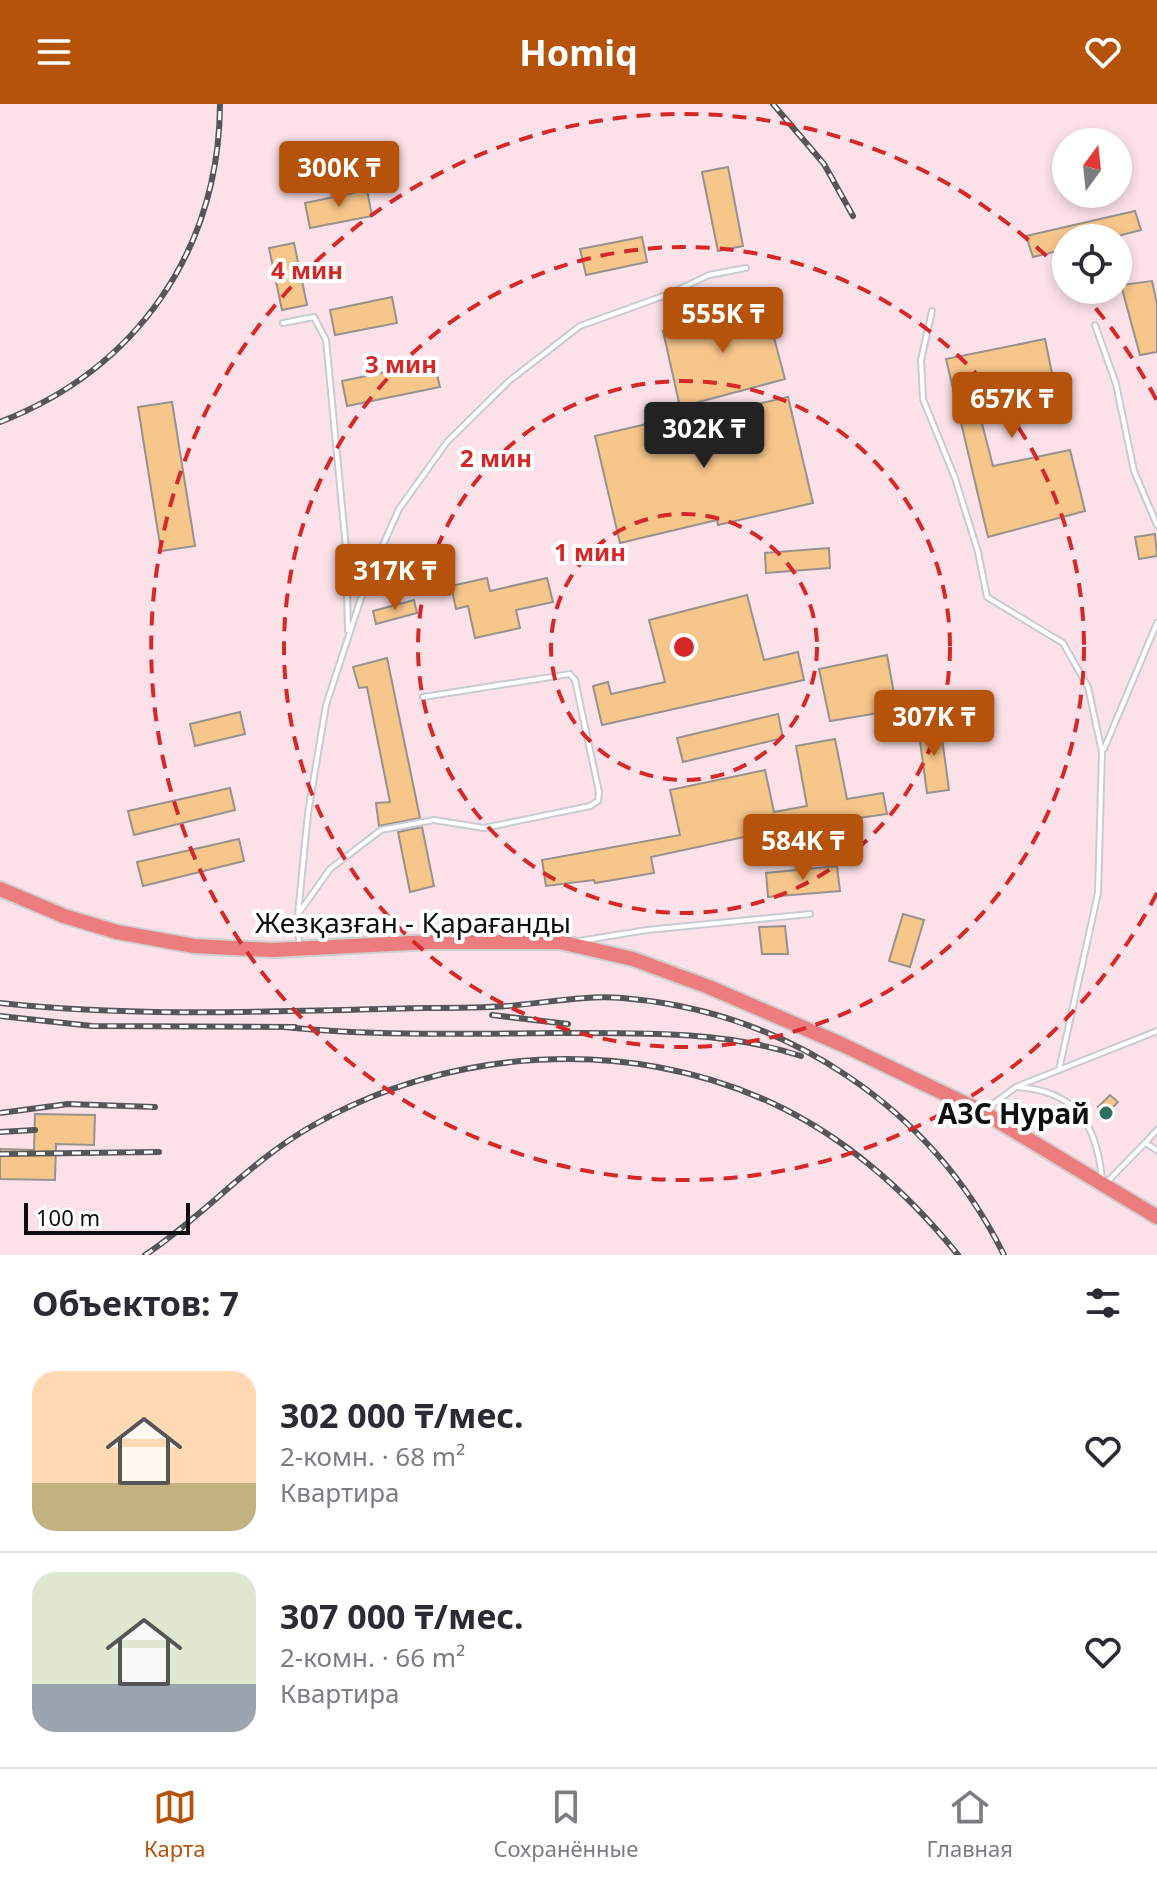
<!DOCTYPE html>
<html lang="ru">
<meta charset="utf-8">
<style>
:root{--surface:#fff;--page:#f2f2f3;--text:#2b2b33;--muted:#7c7c81;--line:#e1e1e2;--accent:#b45309}
body{margin:0;font-family:"Noto Sans",sans-serif;background:var(--page);color:var(--text);height:100vh;display:flex;flex-direction:column;font-size:30px;white-space:nowrap}
*{box-sizing:border-box;margin:0}
p{font-size:26px;color:var(--muted)}
.icon{flex:none;width:44px;height:44px;fill:none;stroke:currentColor;stroke-width:2;stroke-linecap:round;stroke-linejoin:round}
.map{position:relative;height:1151px;overflow:hidden}
.drawer{display:flex;flex-direction:column;background:var(--surface);flex:1}
.drawer>*{flex:none}
.needle{width:52px;rotate:15deg}
.fabs{position:absolute;left:1052px;top:24px;display:grid;gap:16px}
.fabs a{display:grid;place-items:center;width:80px;height:80px;border-radius:50%;background:var(--surface);box-shadow:0 4px 12px #0003;font-size:40px}
.scale{position:absolute;left:24px;bottom:20px;width:166px;box-sizing:border-box;padding-left:8px;border:4px solid #0e0f11;border-top:0;font-size:22px;line-height:28px;white-space:nowrap;color:#0e0f11;-webkit-text-stroke:6px #fff;paint-order:stroke}
.price{position:absolute;translate:-50% -68px;padding:0 18px;border-radius:8px;background:var(--accent);color:#fff;font-size:26px;line-height:52px;filter:drop-shadow(0 2px 4px #0008)}
.price::after{content:'';position:absolute;left:50%;top:48px;width:24px;height:18px;margin-left:-12px;background:inherit;clip-path:polygon(0 0,100% 0,50% 100%)}
.price.on{background:#222;color:#fff}
ul{padding:0;list-style:none}
li{display:flex;align-items:center;gap:24px;height:200px;padding:0 32px}
li+li{border-top:2px solid var(--line)}
li span{display:grid;place-items:center;flex:none;width:224px;height:160px;border-radius:24px;color:#555}
li>.icon{margin-inline-start:auto}
span .icon{width:96px;height:96px;fill:#fffc;stroke-width:1}
li b{font-size:34px}
h2{display:flex;justify-content:space-between;align-items:center;height:96px;padding:0 32px;font-size:34px}
header{display:flex;justify-content:space-between;align-items:center;height:104px;padding:0 32px;background:var(--accent);color:#fff;font-size:36px;font-weight:700}
.tab-bar{display:flex;justify-content:space-around;align-items:center;height:112px;border-top:2px solid var(--line);background:var(--surface);font-size:22px;color:var(--muted)}
.tab-bar a{display:grid;justify-items:center;gap:4px}
.tab-bar .on{color:var(--accent)}
.map>svg:first-child{display:block}
.industrial{fill:#fce1e8;fill-rule:evenodd}
.building{fill:#f7c68b;stroke:#96928d;stroke-width:2}
.lines{fill:none;stroke-linecap:round;stroke-linejoin:round}
.service-casing{stroke:#c8ccd1;stroke-width:8}
.trunk-casing{stroke:#cfcfcf;stroke-width:18}
.service{stroke:#fff;stroke-width:4}
.trunk{stroke:#ec7c7e;stroke-width:14}
.rail-casing{stroke:#545659;stroke-width:6}
.rail{stroke:#fff;stroke-width:3;stroke-dasharray:9;stroke-linecap:butt}
.ring{fill:none;stroke:#d62828;stroke-width:4;stroke-dasharray:14 10}
.poi-dot{fill:#2f7060;stroke:#fff;stroke-width:3}
.labels{text-anchor:middle;dominant-baseline:central;stroke-width:8;stroke-linejoin:round;paint-order:stroke}
.street-label{font-size:28px;fill:#0e0f11;stroke:#fff}
.poi-label{font-size:28px;font-weight:bold;fill:#0e0f11;stroke:#fff;text-anchor:end}
.centre{fill:#d62828;stroke:#fff;stroke-width:4}
.ring-label{font-size:24px;text-anchor:middle;font-weight:bold;fill:#d62828;stroke:#fff;stroke-width:8;stroke-linejoin:round;paint-order:stroke}
</style>
<header><svg class="icon" aria-label="menu" viewBox="0 0 24 24"><path d="M4 6h16M4 12h16M4 18h16"/></svg>Homiq<svg class="icon" aria-label="heart" viewBox="0 0 24 24"><path d="M12 20l-8-8c-3-5 5-10 8-4 3-6 11-1 8 4z"/></svg></header>
<div class="map">
<svg width="1157" height="1151" viewBox="0 0 1157 1151">
<rect width="100%" height="100%" fill="#f0f4f9"/>
<path class="industrial" d="M0 0H1157V1151H0ZM1066 38H1118V90H1066ZM1066 134H1118V186H1066Z"/>
<g class="building">
<path d="M728 63 743 142 718 147 702 68Z"/>
<path d="M367 86 372 112 310 124 305 99Z"/>
<path d="M1135 107 1141 126 1110 134H1066V145L1033 153 1026 132Z"/>
<path d="M642 133 647 158 586 171 580 145Z"/>
<path d="M294 139 307 201 282 206 269 144Z"/>
<path d="M1152 177 1157 200V248L1140 251 1121 181Z"/>
<path d="M392 193 397 219 335 231 330 206Z"/>
<path d="M765 200 785 275 680 303 663 227Z"/>
<path d="M1045 235 1055 284 978 304 993 362 1070 346 1085 407 988 433 946 255Z"/>
<path d="M434 258 440 283 347 302 342 277Z"/>
<path d="M788 293 813 399 718 421 717 416 620 439 595 332 668 315 670 320Z"/>
<path d="M172 298 195 442 161 447 138 303Z"/>
<path d="M1155 430 1157 452 1139 455 1135 433Z"/>
<path d="M829 444 830 464 766 469 765 449Z"/>
<path d="M487 474 490 487 547 474 553 498 516 506 520 524 475 534 468 502 456 505 451 482Z"/>
<path d="M747 491 764 556 798 548 804 576 602 621 593 582 608 578 611 590 665 578 649 516Z"/>
<path d="M414 496 417 509 376 520 373 507Z"/>
<path d="M887 551 897 606 830 617 819 565Z"/>
<path d="M387 554 420 714 379 722 376 699 390 698 367 583 359 584 353 563Z"/>
<path d="M240 608 245 630 195 642 190 620Z"/>
<path d="M778 610 783 634 683 658 677 634Z"/>
<path d="M940 619 949 686 927 689 918 622Z"/>
<path d="M835 635 847 695 883 689 887 710 782 725 651 753 654 769 595 779 594 776 546 782 542 756 680 731 670 686 765 666 774 708 807 702 796 642Z"/>
<path d="M230 684 235 706 134 731 128 707Z"/>
<path d="M422 723 434 782 410 788 398 728Z"/>
<path d="M239 735 244 757 143 782 137 758Z"/>
<path d="M837 762 840 787 768 793 766 769Z"/>
<path d="M903 810 924 816 910 863 889 857Z"/>
<path d="M785 822 788 850H762L759 823Z"/>
<path d="M1110 991 1118 998 1106 1010 1098 1003Z"/>
<path d="M35 1010 95 1011 94 1041 56 1040 55 1076 0 1075V1045L34 1046Z"/>
</g>
<g class="lines">
<g class="service-casing">
<g id="service">
<path d="M932 207 921 256 923 295 955 374 978 448 987 493 1063 539 1088 583 1102 648 1098 789 1059 966"/>
<path d="M283 219 314 213 326 236 346 444 348 526"/>
<path d="M1095 221 1116 280 1134 367 1157 421"/>
<path d="M1104 645 1157 519"/>
<path d="M298 810 308 709 326 601 366 479 399 405 447 338 509 277 580 222 669 190 709 171 746 164"/>
<path d="M579 837 647 826 810 810"/>
<path d="M299 842 298 810 330 765 381 726 434 716 484 724 590 702 598 697 599 688 575 576 570 570 423 593"/>
<path d="M1017 983C1077 987 1097 1021 1102 1076"/>
<path d="M986 1005 1016 983 1157 927"/>
<path d="M1145 1039 1157 1026"/>
<path d="M1107 1078 1145 1039 1157 1046"/>
</g>
</g>
<g class="trunk-casing">
<path id="trunk" d="M0 785 64 812 117 828 194 842 273 846 430 838H560L633 855 709 883 841 940 983 1008 1157 1113"/>
</g>
<use href="#service" class="service"/>
<use href="#trunk" class="trunk"/>
<g class="rail-casing">
<g id="rail">
<path d="M773 0 824 60 853 112"/>
<path d="M0 318C137 265 219 146 220 0"/>
<path d="M0 899C138 914 284 907 423 904 451 904 479 904 507 902 546 899 583 891 622 894 786 907 931 1003 1004 1151"/>
<path d="M492 911 568 920"/>
<path d="M0 912 92 922 295 923"/>
<path d="M284 923C373 932 462 930 553 929 634 929 723 926 801 952"/>
<path d="M0 1009 68 1000 155 1003"/>
<path d="M0 1028 35 1026"/>
<path d="M0 1050 159 1048"/>
<path d="M145 1151C204 1112 250 1057 312 1022 449 943 628 932 772 999 845 1033 908 1089 958 1151"/>
</g>
</g>
<use href="#rail" class="rail"/>
</g>
<g class="ring">
<circle cx="684" cy="543" r="133"/>
<circle cx="684" cy="543" r="266"/>
<circle cx="684" cy="543" r="400"/>
<path d="M1157 789A533 533 0 1 1 1064 169M1080 186A533 533 0 0 1 1157 297"/>
</g>
<circle class="poi-dot" cx="1106" cy="1009" r="8"/>
<g class="labels">
<g class="street-label">
<text x="413" y="818">Жезқазған - Қарағанды</text>
</g>
<g class="poi-label">
<text x="1090" y="1009">АЗС Нурай</text>
</g>
</g>
<circle cx="684" cy="543" r="12" class="centre"/>
<g class="ring-label">
<text x="307" y="175">4 мин</text>
<text x="401" y="269">3 мин</text>
<text x="496" y="363">2 мин</text>
<text x="590" y="457">1 мин</text>
</g>
</svg>
<div class="fabs">
<a><svg class="needle" viewBox="-14 -14 28 28"><path d="M0-13l5 13h-10z" fill="#e53935"/><path d="M0 13l5-13h-10z" fill="#7c7c81"/></svg></a>
<a><svg class="icon" aria-label="locate" viewBox="0 0 24 24"><circle cx="12" cy="12" r="6"/><path d="M12 2v4M12 18v4M2 12h4M18 12h4"/></svg></a>
</div>
<div class="scale">100 m</div>
<b class="price" style="left:339px;top:105px">300K ₸</b>
<b class="price" style="left:723px;top:251px">555K ₸</b>
<b class="price" style="left:1012px;top:336px">657K ₸</b>
<b class="price on" style="left:704px;top:366px">302K ₸</b>
<b class="price" style="left:395px;top:508px">317K ₸</b>
<b class="price" style="left:934px;top:654px">307K ₸</b>
<b class="price" style="left:803px;top:778px">584K ₸</b>
</div>
<section class="drawer">
<h2>Объектов: 7<svg class="icon" aria-label="filters" viewBox="0 0 24 24"><path d="M4 7h16M4 17h16"/><circle cx="9" cy="7" r="2"/><circle cx="15" cy="17" r="2"/></svg></h2>
<ul>
<li><span style="background:linear-gradient(#ffd9b3 70%,#c2b280 0)"><svg class="icon" aria-label="home" viewBox="0 0 24 24"><path d="M3 11l9-7 9 7M6 9v11h12V9"/></svg></span><div><b>302 000 ₸/мес.</b><p>2-комн. · 68 m²</p><p>Квартира</p></div><svg class="icon" aria-label="heart" viewBox="0 0 24 24"><path d="M12 20l-8-8c-3-5 5-10 8-4 3-6 11-1 8 4z"/></svg></li>
<li><span style="background:linear-gradient(#dfe7d0 70%,#9aa5b1 0)"><svg class="icon" aria-label="home" viewBox="0 0 24 24"><path d="M3 11l9-7 9 7M6 9v11h12V9"/></svg></span><div><b>307 000 ₸/мес.</b><p>2-комн. · 66 m²</p><p>Квартира</p></div><svg class="icon" aria-label="heart" viewBox="0 0 24 24"><path d="M12 20l-8-8c-3-5 5-10 8-4 3-6 11-1 8 4z"/></svg></li>
</ul>
</section>
<nav class="tab-bar">
<a class="on"><svg class="icon" aria-label="map" viewBox="0 0 24 24"><path d="M3 6l6-2 6 2 6-2v14l-6 2-6-2-6 2zM9 4v14M15 6v14"/></svg>Карта</a>
<a><svg class="icon" aria-label="saved" viewBox="0 0 24 24"><path d="M7 4h10v16l-5-4-5 4z"/></svg>Сохранённые</a>
<a><svg class="icon" aria-label="home" viewBox="0 0 24 24"><path d="M3 11l9-7 9 7M6 9v11h12V9"/></svg>Главная</a>
</nav>
